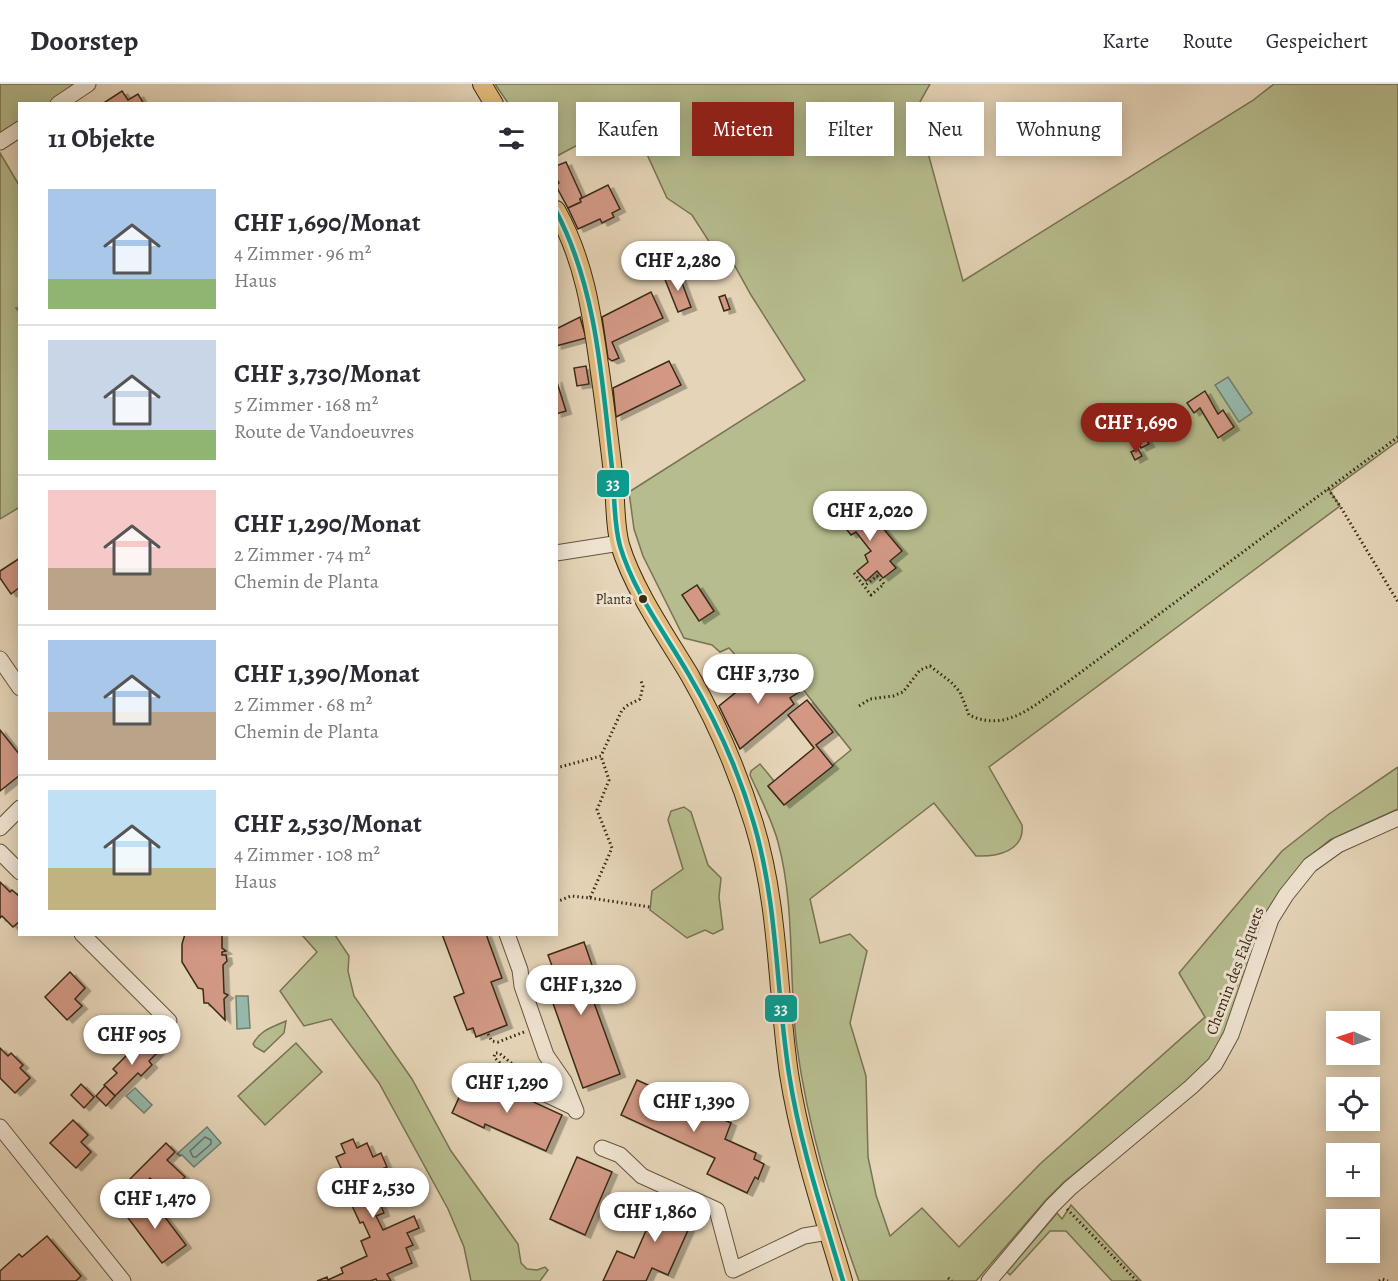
<!DOCTYPE html>
<html lang="de">
<meta charset="utf-8">
<style>
:root{--surface:#fff;--page:#f2f2f3;--text:#2b2b33;--muted:#7c7c81;--line:#e1e1e2;--accent:#8f2418}
body{margin:0;font-family:Alegreya,serif;background:var(--page);color:var(--text);height:100vh;display:flex;flex-direction:column;font-size:22px;white-space:nowrap}
*{box-sizing:border-box;margin:0}
p{font-size:20px;color:var(--muted)}
.icon{flex:none;width:33px;height:33px;fill:none;stroke:currentColor;stroke-width:2;stroke-linecap:round;stroke-linejoin:round}
.map{position:relative;flex:1;overflow:hidden}
.side{position:absolute;left:18px;top:18px;width:540px;height:834px;display:flex;flex-direction:column;background:var(--surface);border-radius:0px;box-shadow:0 3px 15px #0003}
.side>*{flex:none}
.guide{position:absolute;left:576px;top:18px;width:570px;height:54px;display:flex;gap:12px}
.needle{width:39px;rotate:273deg}
.tools{position:absolute;left:1326px;top:927px;display:grid;gap:12px}
.tools a{display:grid;place-items:center;width:54px;height:54px;border-radius:0px;background:var(--surface);box-shadow:0 3px 15px #0003;font-size:30px}
.price{position:absolute;translate:-50% -51px;padding:0 14px;border-radius:21px;background:#fff;color:#222;font-size:20px;line-height:39px;filter:drop-shadow(0 2px 3px #0008)}
.price::after{content:'';position:absolute;left:50%;top:36px;width:18px;height:14px;margin-left:-9px;background:inherit;clip-path:polygon(0 0,100% 0,50% 100%)}
.price.selected{background:var(--accent);color:#fff}
ul{padding:0;list-style:none}
li{display:flex;align-items:center;gap:18px;height:150px;padding:0 30px}
li+li{border-top:2px solid var(--line)}
li span{display:grid;place-items:center;flex:none;width:168px;height:120px;border-radius:0px;color:#555}
li>.icon{margin-inline-start:auto}
span .icon{width:72px;height:72px;fill:#fffc;stroke-width:1}
li b{font-size:26px}
h2{display:flex;justify-content:space-between;align-items:center;height:72px;padding:0 30px;font-size:26px}
.tag{padding:0 21px;border-radius:0px;background:var(--surface);box-shadow:0 3px 15px #0003;font-size:21px;line-height:54px}
.tag.selected{background:var(--accent);color:#fff}
header{display:flex;align-items:center;gap:36px;box-sizing:border-box;height:84px;padding:0 30px;background:var(--surface);border-bottom:2px solid var(--line)}
header strong{font-size:28px}
nav{display:flex;gap:33px;margin-inline-start:auto;font-size:21px}
.map>svg:first-child{display:block}
.green{fill:#b6bc8d;stroke:#787352;stroke-width:1.5}
.water{fill:#96b8ab;stroke:#717f6f;stroke-width:1.5}
.lines{fill:none;stroke-linecap:round;stroke-linejoin:round}
.shore{stroke:#687160;stroke-width:1.5}
.building{fill:#d29884;stroke:#3a2a16;stroke-width:1.5;filter:url(#shadow)}
.minor-casing{stroke:#65543e;stroke-width:17}
.major-casing{stroke:#3a2a16;stroke-width:20}
.path{stroke:#3a2a16;stroke-width:3;stroke-dasharray:1.5 3;stroke-linecap:butt}
.minor{stroke:#eee3d0;stroke-width:15}
.major{stroke:#e2ba7c;stroke-width:18}
.bus-1-casing{stroke:#eee3d0;stroke-width:9}
.bus-1{stroke:#099c8f;stroke-width:4.5}
.bus-dot{fill:#3a2a16;stroke:#eee3d0;stroke-width:2}
.labels{text-anchor:middle;dominant-baseline:central;stroke-width:6;stroke-linejoin:round;paint-order:stroke}
.bus-label{font-size:14px;fill:#3a2a16;stroke:#eee3d0;text-anchor:end}
.street-label{font-size:16px;fill:#3a2a16;stroke:#eee3d0}
.line-badge{stroke:#eee3d0;stroke-width:2}
.badge-label{font-size:16px;text-anchor:middle;font-weight:bold;fill:#fff}
</style>
<header>
<strong>Doorstep</strong>
<nav><a>Karte</a><a>Route</a><a>Gespeichert</a></nav>
</header>
<div class="map">
<svg width="1398" height="1197" viewBox="0 0 1398 1197">
<defs>
<filter id="shadow"><feDropShadow dx="5.5" dy="3" stdDeviation="0" flood-color="#0004"/></filter>
</defs>
<rect width="100%" height="100%" fill="#e5d4b7"/>
<filter id="stains"><feTurbulence type="fractalNoise" baseFrequency=".00333" numOctaves="4"/><feColorMatrix values="0 0 0 0 .2 0 0 0 0 .09 0 0 0 0 .02 0 0 0 .5 -.17"/></filter>
<radialGradient id="worn" r=".72"><stop offset=".6" stop-color="#630" stop-opacity="0"/><stop offset="1" stop-color="#630" stop-opacity=".3"/></radialGradient>
<g class="green">
<path d="M0 0H77L78 1 50 19 20 20 19 39 0 52Z"/>
<path d="M495 0H930L916 25 963 197 1252 17 1274 0H1398V357L1330 407 1340 422 989 683 1022 741C1025 767 997 773 976 772L934 719 810 815 820 859 850 850 867 867 850 939 866 992 868 1073 876 1111 890 1152 922 1124 959 1163 1040 1080 1205 933 1179 889 1282 767 1329 730 1398 683V725L1330 756 1304 777 1267 827 1226 946 1211 975 1192 994 1064 1098 1046 1116 976 1197H859C832 1121 808 1044 797 963 788 896 796 825 778 758 772 736 760 713 750 691L751 687 760 680 774 697 768 702 784 721 851 666 778 574 760 585 749 571 740 576 729 564 720 568 712 561 684 554 643 472 634 445 629 408 805 296 751 211 726 166 710 159 692 131 667 114 644 64 612 56H587L557 72 556 20 508 19Z"/>
<path d="M0 69 19 101 20 223 16 224 20 229V423L0 435Z"/>
<path d="M684 723 691 728 708 781 721 794 719 813 723 845 713 850 705 846 687 854 650 826 652 807 683 785 668 736 671 727Z"/>
<path d="M302 851H335L349 872 348 887 354 912 412 995 451 1067 518 1160 521 1179 527 1185 537 1186 545 1183 548 1186 540 1197H471L464 1163 448 1125 379 999 331 935 304 942 280 907 317 868Z"/>
<path d="M286 937 284 949 264 968 255 963 253 960C260 946 273 943 286 937Z"/>
<path d="M296 959 322 988 265 1041 238 1012Z"/>
<path d="M1071 1121 1141 1197H1112L1066 1147H1050L1010 1191 1007 1188 1057 1129 1062 1135Z"/>
</g>
<g class="water">
<path d="M1228 293 1252 329 1239 338 1215 301Z"/>
<path d="M236 912H248L250 944 237 945Z"/>
<path d="M135 1004 152 1021 144 1029 126 1012Z"/>
<path d="M207 1043 221 1059 194 1083 182 1071 180 1072 177 1070Z"/>
</g>
<g class="lines">
<path class="shore" d="M205 1053 211 1056V1060L196 1073H193L190 1067Z"/>
</g>
<g class="building">
<path d="M122 7 128 16 138 10 144 20H102Z"/>
<path d="M566 78 582 113 580 115 581 118 568 124 556 102 559 99 556 94V82Z"/>
<path d="M608 101 620 125 612 129 614 133 602 139 600 135 578 145 568 124 581 118 580 115Z"/>
<path d="M678 188 691 223 678 228 664 193Z"/>
<path d="M651 208 663 234 612 258 619 274 612 277 608 274 602 233Z"/>
<path d="M725 211 730 225 724 227 719 213Z"/>
<path d="M580 233 586 254 556 262V245Z"/>
<path d="M669 277 681 301 616 333 613 304Z"/>
<path d="M586 282 589 300 577 302 574 284Z"/>
<path d="M556 295 566 327 556 330Z"/>
<path d="M1205 307 1218 330 1223 326 1234 343 1218 354 1200 324 1194 329 1187 319Z"/>
<path d="M1144 352 1149 360 1141 364 1137 356Z"/>
<path d="M1138 365 1142 372 1135 376 1131 368Z"/>
<path d="M848 417 870 444 877 437 902 467 890 477 896 484 883 494 877 487 866 497 857 487 868 478 865 471 871 467 856 448 851 451 833 428Z"/>
<path d="M20 474V503L11 510 0 494V487Z"/>
<path d="M697 501 714 527 699 537 682 511Z"/>
<path d="M779 583 799 608 790 614 794 620 740 665 719 622 765 585 769 591Z"/>
<path d="M807 616 833 648 816 661 833 682 784 721 768 702 814 664 788 631Z"/>
<path d="M0 646 20 671V691L0 707Z"/>
<path d="M0 798 10 808 12 806 20 813V837L13 843 2 832 0 834Z"/>
<path d="M185 850H222V864L226 867 222 868V871H226L227 877 223 881 224 909 228 911 224 915 225 936 208 919H204L203 905 198 904 182 878V860Z"/>
<path d="M442 850H486L502 894 491 898 507 941 476 953 473 944 467 946 454 913 464 909Z"/>
<path d="M584 858 595 890 585 894 620 990 583 1004 549 908 560 904 548 871Z"/>
<path d="M70 888 85 904 75 915 82 922 67 936 45 913Z"/>
<path d="M145 953 159 967 149 977 152 981 141 992 138 989 115 1012 104 1001 117 989 113 985Z"/>
<path d="M0 964 8 972 11 969 23 981 20 984 30 994 15 1009 0 994Z"/>
<path d="M468 994 499 1008 501 1003 562 1031 546 1067 485 1040 484 1044 452 1029Z"/>
<path d="M637 996 731 1039 725 1055 756 1069 754 1075 764 1080 758 1095 755 1093 747 1109 707 1090 715 1074 621 1031Z"/>
<path d="M81 1000 94 1013 84 1024 71 1011Z"/>
<path d="M105 1002 115 1012 106 1022 96 1012Z"/>
<path d="M73 1036 88 1051 81 1058 91 1068 76 1084 50 1059Z"/>
<path d="M353 1055 357 1064 367 1059 373 1073 381 1069 387 1083 374 1088 379 1100 386 1097 391 1108 378 1114 384 1129 376 1132 383 1146 414 1132 419 1144 407 1149 413 1161 406 1164 412 1179 387 1190 391 1197H377L376 1195 370 1197H317L327 1193 328 1196 343 1189 341 1184 367 1172 361 1157 370 1153 363 1138 360 1139 349 1115 357 1111 345 1085 342 1086 336 1073 345 1069 341 1060Z"/>
<path d="M166 1059 175 1068 167 1076 185 1093 167 1111 150 1094 138 1106 128 1097Z"/>
<path d="M577 1073 612 1088 585 1151 550 1135Z"/>
<path d="M662 1110 697 1126 668 1191 652 1184 646 1197H603L617 1167 634 1174Z"/>
<path d="M149 1112 186 1161 162 1179 125 1130Z"/>
<path d="M47 1152 81 1192 76 1197H0V1187L19 1170 22 1173Z"/>
</g>
<g class="lines">
<g class="minor-casing">
<g id="minor">
<path d="M58 20 88 0"/>
<path d="M0 58 20 45"/>
<path d="M556 469 620 459"/>
<path d="M0 575 20 604"/>
<path d="M0 744 20 724"/>
<path d="M0 768 20 788"/>
<path d="M82 850 169 937"/>
<path d="M507 850 520 886 522 902 546 971 564 997 576 1027"/>
<path d="M537 1006 573 1023"/>
<path d="M0 1043 123 1197"/>
<path d="M602 1064 620 1071 642 1092 717 1126 733 1186 804 1152 828 1148"/>
<path d="M989 1197 1052 1122 1070 1104 1191 1003 1215 980 1231 951 1271 835 1286 811 1310 781 1338 761 1398 734"/>
</g>
</g>
<g class="major-casing">
<g id="major">
<path d="M482 0 494 20"/>
<path d="M556 126C585 177 592 231 600 288 605 322 609 355 613 389 616 412 614 439 620 461 633 504 666 552 689 590 716 637 738 688 754 740 779 821 777 906 789 990 800 1060 823 1129 843 1197"/>
</g>
</g>
<g class="path">
<path d="M1328 405 1340 422 1398 518"/>
<path d="M854 489 871 511 884 500 877 492 864 502"/>
<path d="M859 622 870 615 893 612 903 608 920 586 930 582 951 598 960 608 969 631C1009 650 1037 618 1069 597L1398 353"/>
<path d="M556 684 601 672 622 626 628 621 640 615 643 602 641 597"/>
<path d="M590 814 650 823"/>
<path d="M556 818 571 812 590 814 612 764 597 726 609 696 601 672"/>
<path d="M488 950 492 957 498 958 524 948"/>
<path d="M530 993 536 980"/>
<path d="M483 1001 490 986 510 995"/>
<path d="M525 1002 510 995 507 986 494 973 495 969H499L521 987 533 993"/>
<path d="M516 1009 520 1000"/>
<path d="M1067 1125 1137 1197"/>
<path d="M948 1194 952 1197"/>
<path d="M1379 1197 1382 1195 1388 1197"/>
</g>
<use href="#minor" class="minor"/>
<use href="#major" class="major"/>
<g class="bus-1-casing">
<path id="bus-1" d="M556 127C597 205 602 297 612 384 615 409 613 437 620 462 634 509 665 549 689 591 716 637 739 688 754 740 778 822 776 907 789 990 800 1061 823 1129 843 1197"/>
</g>
<use href="#bus-1" class="bus-1"/>
</g>
<circle class="bus-dot" cx="643" cy="515" r="5"/>
<g class="labels">
<g class="bus-label">
<text x="632" y="515">Planta</text>
</g>
<g class="street-label">
<text transform="translate(1235 887) rotate(-69)">Chemin des Falquets</text>
</g>
</g>
<g class="line-badge">
<rect x="596" y="385" width="34" height="29" rx="6" fill="#099c8f"/>
<rect x="764" y="910" width="34" height="29" rx="6" fill="#099c8f"/>
</g>
<g class="badge-label">
<text x="613" y="405">33</text>
<text x="781" y="930">33</text>
</g>
<rect width="100%" height="100%" filter="url(#stains)"/>
<rect width="100%" height="100%" fill="url(#worn)"/>
</svg>
<div class="tools">
<a><svg class="needle" viewBox="-14 -14 28 28"><path d="M0-13l5 13h-10z" fill="#e53935"/><path d="M0 13l5-13h-10z" fill="#7c7c81"/></svg></a>
<a><svg class="icon" aria-label="locate" viewBox="0 0 24 24"><circle cx="12" cy="12" r="6"/><path d="M12 2v4M12 18v4M2 12h4M18 12h4"/></svg></a>
<a>+</a>
<a>−</a>
</div>
<b class="price" style="left:678px;top:208px">CHF 2,280</b>
<b class="price selected" style="left:1136px;top:370px">CHF 1,690</b>
<b class="price" style="left:870px;top:458px">CHF 2,020</b>
<b class="price" style="left:758px;top:621px">CHF 3,730</b>
<b class="price" style="left:581px;top:932px">CHF 1,320</b>
<b class="price" style="left:132px;top:982px">CHF 905</b>
<b class="price" style="left:507px;top:1030px">CHF 1,290</b>
<b class="price" style="left:694px;top:1049px">CHF 1,390</b>
<b class="price" style="left:373px;top:1135px">CHF 2,530</b>
<b class="price" style="left:155px;top:1146px">CHF 1,470</b>
<b class="price" style="left:655px;top:1159px">CHF 1,860</b>
<div class="guide">
<a class="tag">Kaufen</a>
<a class="tag selected">Mieten</a>
<a class="tag">Filter</a>
<a class="tag">Neu</a>
<a class="tag">Wohnung</a>
</div>
<section class="side">
<h2>11 Objekte<svg class="icon" aria-label="filters" viewBox="0 0 24 24"><path d="M4 7h16M4 17h16"/><circle cx="9" cy="7" r="2"/><circle cx="15" cy="17" r="2"/></svg></h2>
<ul>
<li><span style="background:linear-gradient(#a9c7e8 75%,#8fb573 0)"><svg class="icon" aria-label="home" viewBox="0 0 24 24"><path d="M3 11l9-7 9 7M6 9v11h12V9"/></svg></span><div><b>CHF 1,690/Monat</b><p>4 Zimmer · 96 m²</p><p>Haus</p></div></li>
<li><span style="background:linear-gradient(#c9d6e8 75%,#8fb573 0)"><svg class="icon" aria-label="home" viewBox="0 0 24 24"><path d="M3 11l9-7 9 7M6 9v11h12V9"/></svg></span><div><b>CHF 3,730/Monat</b><p>5 Zimmer · 168 m²</p><p>Route de Vandoeuvres</p></div></li>
<li><span style="background:linear-gradient(#f6c9c9 65%,#b9a48a 0)"><svg class="icon" aria-label="home" viewBox="0 0 24 24"><path d="M3 11l9-7 9 7M6 9v11h12V9"/></svg></span><div><b>CHF 1,290/Monat</b><p>2 Zimmer · 74 m²</p><p>Chemin de Planta</p></div></li>
<li><span style="background:linear-gradient(#a9c7e8 60%,#b9a48a 0)"><svg class="icon" aria-label="home" viewBox="0 0 24 24"><path d="M3 11l9-7 9 7M6 9v11h12V9"/></svg></span><div><b>CHF 1,390/Monat</b><p>2 Zimmer · 68 m²</p><p>Chemin de Planta</p></div></li>
<li><span style="background:linear-gradient(#bfe0f5 65%,#c2b280 0)"><svg class="icon" aria-label="home" viewBox="0 0 24 24"><path d="M3 11l9-7 9 7M6 9v11h12V9"/></svg></span><div><b>CHF 2,530/Monat</b><p>4 Zimmer · 108 m²</p><p>Haus</p></div></li>
</ul>
</section>
</div>
